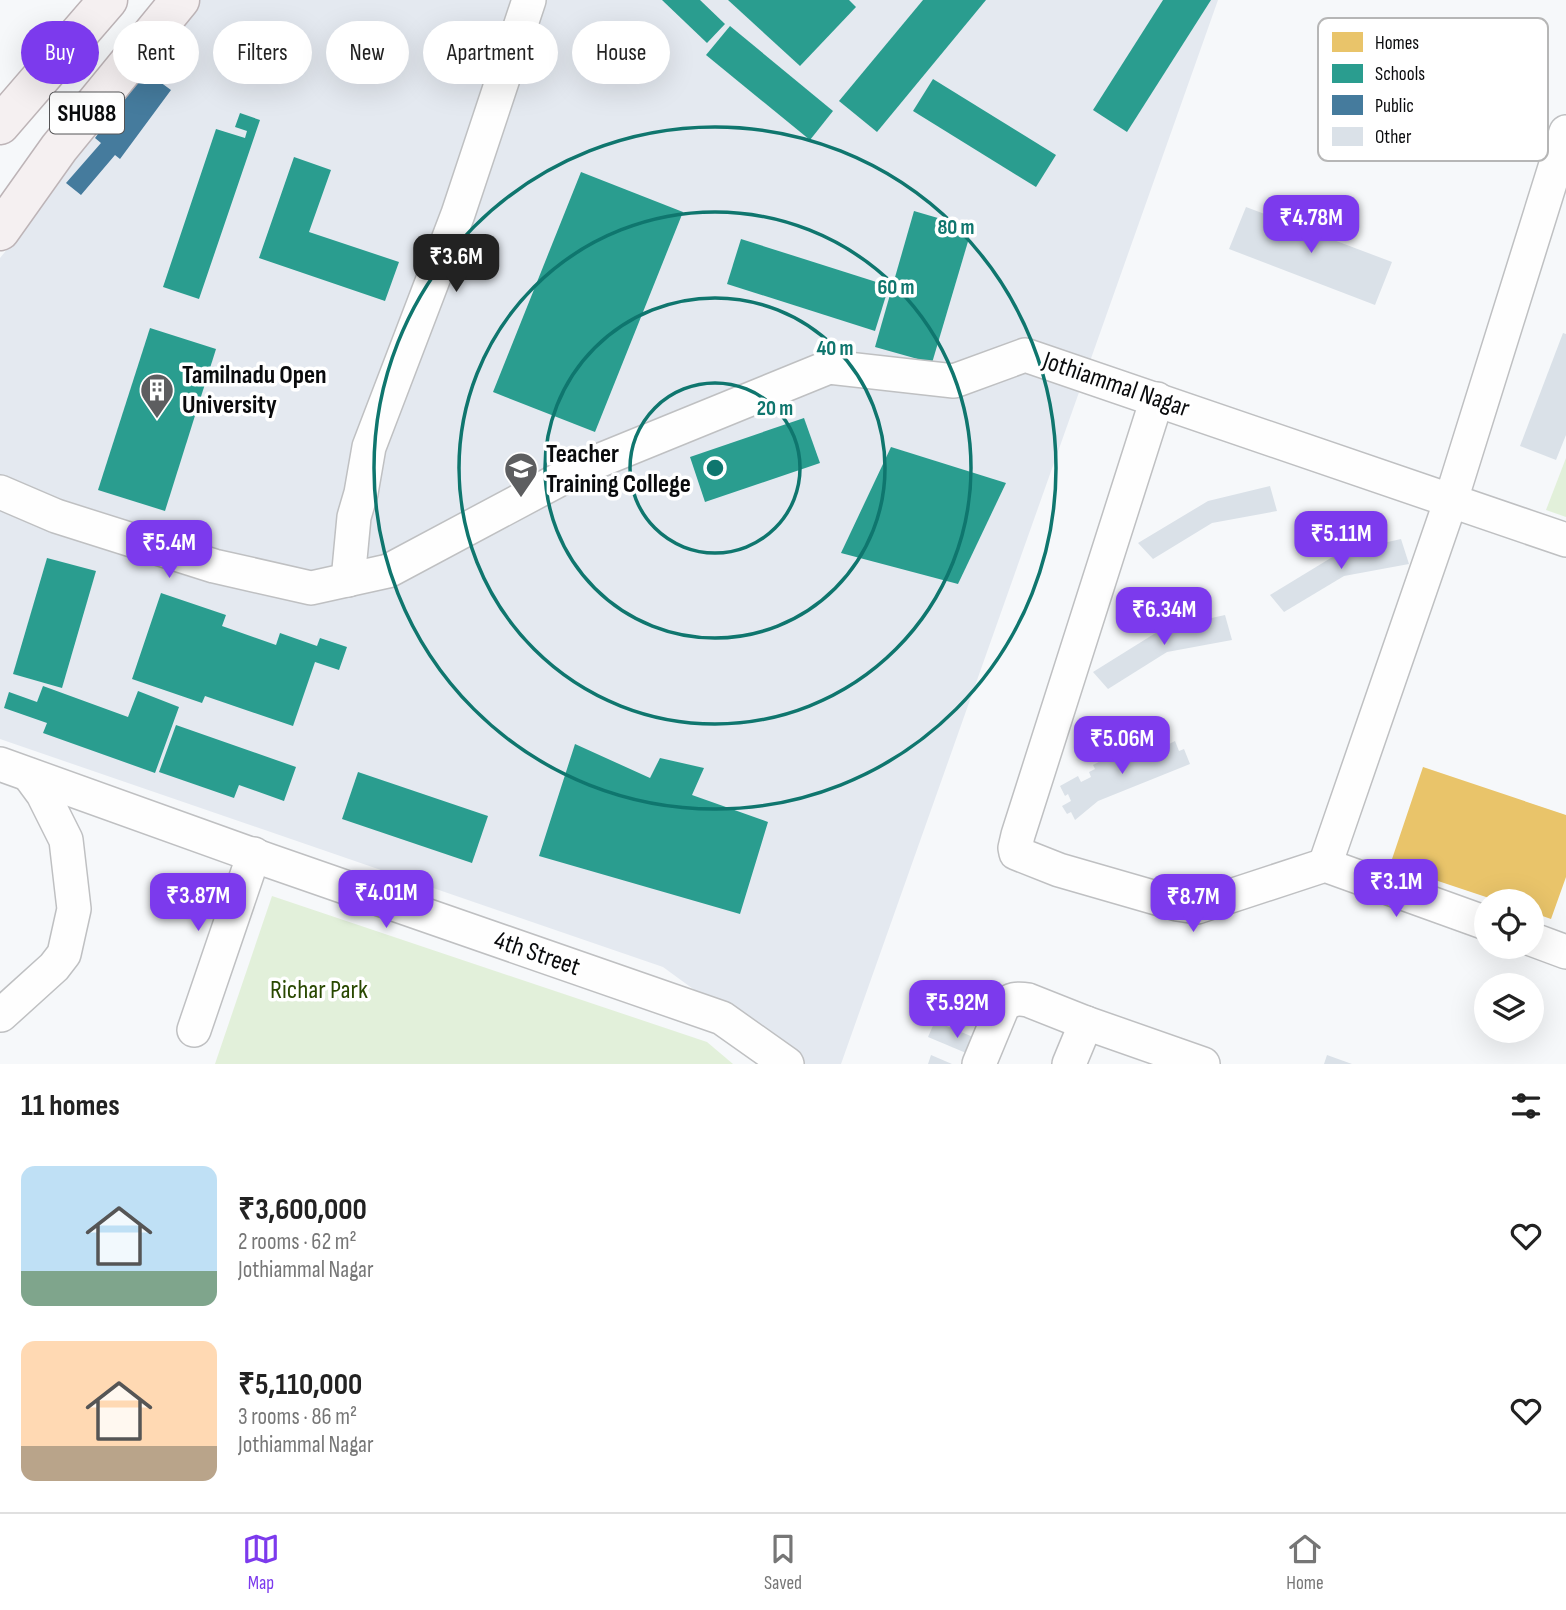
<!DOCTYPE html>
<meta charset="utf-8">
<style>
:root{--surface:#fff;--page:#f6f6f6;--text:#222;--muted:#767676;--line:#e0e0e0;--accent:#7c3aed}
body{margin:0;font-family:"Sofia Sans Condensed",sans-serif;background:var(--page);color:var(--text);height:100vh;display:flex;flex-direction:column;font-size:26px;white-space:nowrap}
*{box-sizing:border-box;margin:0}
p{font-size:23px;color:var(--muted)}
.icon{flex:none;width:38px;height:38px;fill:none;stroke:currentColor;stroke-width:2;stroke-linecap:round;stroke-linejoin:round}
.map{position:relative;height:1064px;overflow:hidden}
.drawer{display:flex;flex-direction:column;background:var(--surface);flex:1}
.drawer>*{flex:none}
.top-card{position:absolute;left:21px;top:21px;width:700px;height:63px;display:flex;gap:14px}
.controls{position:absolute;left:1474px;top:889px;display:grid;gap:14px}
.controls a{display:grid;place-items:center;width:70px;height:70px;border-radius:50%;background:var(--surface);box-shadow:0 7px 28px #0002;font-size:35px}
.price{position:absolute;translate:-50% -60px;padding:0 16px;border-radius:14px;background:var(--accent);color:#fff;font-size:23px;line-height:46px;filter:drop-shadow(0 2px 4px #0008)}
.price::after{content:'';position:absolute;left:50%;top:42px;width:21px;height:16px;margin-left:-10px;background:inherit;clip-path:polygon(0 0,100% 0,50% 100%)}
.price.current{background:#222;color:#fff}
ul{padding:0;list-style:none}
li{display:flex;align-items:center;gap:21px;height:175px;padding:0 21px}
li span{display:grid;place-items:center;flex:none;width:196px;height:140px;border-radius:14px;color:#555}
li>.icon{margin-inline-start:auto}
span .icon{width:84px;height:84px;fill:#fffc;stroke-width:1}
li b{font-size:30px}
h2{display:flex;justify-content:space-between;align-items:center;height:84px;padding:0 21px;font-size:30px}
.chip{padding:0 24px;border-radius:32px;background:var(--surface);box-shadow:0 7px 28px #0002;font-size:24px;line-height:63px}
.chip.current{background:var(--accent);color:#fff}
.tab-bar{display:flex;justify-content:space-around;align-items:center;height:98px;border-top:2px solid var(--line);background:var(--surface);font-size:19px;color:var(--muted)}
.tab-bar a{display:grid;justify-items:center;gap:4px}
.tab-bar .current{color:var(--accent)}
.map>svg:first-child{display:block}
.built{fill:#e4e9f0}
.green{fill:#e2f0da}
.homes{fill:#e9c46a}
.schools{fill:#2a9d8f}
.public{fill:#457b9d}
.building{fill:#dae1e8}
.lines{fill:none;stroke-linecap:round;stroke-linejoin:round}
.minor-casing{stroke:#bfc0c2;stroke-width:36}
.major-casing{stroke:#bdb4b7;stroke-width:41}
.minor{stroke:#fefefe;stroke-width:33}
.major{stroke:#f5f0f1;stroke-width:38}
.ring{fill:none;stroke:#0f766e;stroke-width:3.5}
.labels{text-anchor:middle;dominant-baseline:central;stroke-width:7;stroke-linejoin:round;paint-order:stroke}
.shield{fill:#fff;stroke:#545456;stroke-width:2}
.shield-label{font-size:24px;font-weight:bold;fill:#0a0b0d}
.poi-label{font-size:26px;font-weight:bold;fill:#0a0b0d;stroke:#fff;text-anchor:start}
.street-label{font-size:26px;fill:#0a0b0d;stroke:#fff}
.park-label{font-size:26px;fill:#294800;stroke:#fff}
.key{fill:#fff;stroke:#b6b6b6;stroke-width:2}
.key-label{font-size:19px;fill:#0a0b0d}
.centre{fill:#0f766e;stroke:#fff;stroke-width:3.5}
.ring-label{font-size:21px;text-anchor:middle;font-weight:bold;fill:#0f766e;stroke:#fff;stroke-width:7;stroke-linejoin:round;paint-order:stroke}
</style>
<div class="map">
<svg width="1566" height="1064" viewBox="0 0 1566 1064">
<rect width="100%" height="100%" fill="#f6f8fa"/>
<path class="built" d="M193 0H1218L841 1064H796L663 967 0 739V258L38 211 144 65Z"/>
<g class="green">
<path d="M1566 458V517L1546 510Z"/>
<path d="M272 896 707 1042 733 1064H215Z"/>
</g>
<path class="homes" d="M1423 767 1566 815V877L1551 919 1531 912V901H1498L1390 865Z"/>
<g class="schools">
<path d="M662 0H700L725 24 707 43Z"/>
<path d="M728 0H849L856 7 800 66Z"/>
<path d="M923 0H986L877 132 839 101Z"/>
<path d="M1163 0H1211L1127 132 1093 110Z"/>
<path d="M730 26 833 111 810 140 706 55Z"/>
<path d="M933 79 1056 155 1036 187 913 111Z"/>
<path d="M240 113 260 120 199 299 163 287 216 129 245 138 247 131 235 127Z"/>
<path d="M294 157 331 170 309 232 399 262 385 301 259 258Z"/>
<path d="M581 172 683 212 595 432 493 392Z"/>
<path d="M914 211 972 228 932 363 875 347Z"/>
<path d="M741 239 889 286 875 331 727 284Z"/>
<path d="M150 328 216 349 165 511 98 490Z"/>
<path d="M804 418 820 463 705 502 690 457Z"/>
<path d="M891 447 1006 483 958 584 841 553Z"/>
<path d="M47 558 96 571 62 688 13 674Z"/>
<path d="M161 593 226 615 222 626 276 645 280 633 317 646 320 638 347 647 339 670 315 662 293 726 205 696 202 703 132 679Z"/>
<path d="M43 686 128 717 138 691 179 707 155 773 43 733 47 723 4 708 9 692 37 702Z"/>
<path d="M176 725 296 767 284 801 239 785 234 798 159 772Z"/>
<path d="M575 744 650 778 660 758 704 768 692 795 768 822 740 914 539 856Z"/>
<path d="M358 772 488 816 472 863 342 819Z"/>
</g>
<path class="public" d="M145 71 171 90 120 159 115 155 81 195 66 183 101 143 95 138Z"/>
<g class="building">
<path d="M1246 207 1304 229 1307 223 1334 233 1331 239 1392 262 1375 305 1229 249Z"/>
<path d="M1563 333 1566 334V435L1556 460 1520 446Z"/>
<path d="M1270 486 1277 511 1212 523 1153 559 1138 543 1208 501Z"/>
<path d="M1401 539 1409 564 1344 576 1284 612 1270 595 1339 553Z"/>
<path d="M1225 615 1232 640 1167 652 1108 689 1093 672 1162 629Z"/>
<path d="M1165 740 1167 745 1175 741 1179 751 1184 749 1190 764 1098 801 1075 820 1071 812 1067 814 1062 806 1071 801 1068 794 1065 796 1060 786 1078 776 1081 782 1091 777 1089 772 1095 769 1093 765 1112 755 1117 763 1149 748 1151 752 1159 749 1156 744Z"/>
<path d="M935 1021 985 1042 978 1058 928 1037Z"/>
<path d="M931 1055 952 1064H928Z"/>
<path d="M1327 1055 1352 1064H1324Z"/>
</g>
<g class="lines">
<g class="minor-casing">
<g id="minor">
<path d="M1157 399 1018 835 1015 848 1016 853 1059 870 1177 904 1197 907 1325 865 1486 923"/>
<path d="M0 492 56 516 214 566 311 588 388 571 581 468 829 367 954 381 1025 355 1566 540"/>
<path d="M348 580 354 517 361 493 369 447 458 214 529 0"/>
<path d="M0 764 270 861 722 1018 787 1064"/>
<path d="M1325 865 1451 500 1566 132"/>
<path d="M1531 939 1566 952"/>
<path d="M1 1015 54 967 64 954 74 909 66 840 43 794 29 775"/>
<path d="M194 1030 254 854"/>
<path d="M979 1064 1003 1006C1011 999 1017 998 1028 1000L1086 1023 1203 1064"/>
<path d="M1069 1064 1086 1023"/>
</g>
</g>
<g class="major-casing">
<g id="major">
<path d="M0 125 108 0"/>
<path d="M0 231 59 148 180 0"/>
</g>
</g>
<use href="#minor" class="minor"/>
<use href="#major" class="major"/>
</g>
<g class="ring">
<circle cx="715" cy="468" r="85"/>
<circle cx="715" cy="468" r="170"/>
<circle cx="715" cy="468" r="256"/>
<circle cx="715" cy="468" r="341"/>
</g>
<defs>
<g id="building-pin" transform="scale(1.75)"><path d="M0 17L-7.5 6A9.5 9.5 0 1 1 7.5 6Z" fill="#5d5e60" stroke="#fff"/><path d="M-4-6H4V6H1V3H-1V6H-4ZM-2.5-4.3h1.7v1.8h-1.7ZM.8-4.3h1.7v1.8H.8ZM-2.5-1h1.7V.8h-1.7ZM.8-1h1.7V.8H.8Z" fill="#fff"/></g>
<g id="university-pin" transform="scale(1.75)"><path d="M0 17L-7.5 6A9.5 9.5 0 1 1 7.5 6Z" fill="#5d5e60" stroke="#fff"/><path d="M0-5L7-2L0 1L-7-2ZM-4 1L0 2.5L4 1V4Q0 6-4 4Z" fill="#fff"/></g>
</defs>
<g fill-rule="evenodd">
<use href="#building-pin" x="157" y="390"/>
<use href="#university-pin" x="521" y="469"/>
</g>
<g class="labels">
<rect class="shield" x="50" y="92.5" width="74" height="41" rx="5"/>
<g class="shield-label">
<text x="87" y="113">SHU88</text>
</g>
<g class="poi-label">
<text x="182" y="375">Tamilnadu Open<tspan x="182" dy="30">University</tspan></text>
<text x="546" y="454">Teacher<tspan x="546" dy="30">Training College</tspan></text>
</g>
<g class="street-label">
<text transform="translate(1116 385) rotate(19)">Jothiammal Nagar</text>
<text transform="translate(537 954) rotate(19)">4th Street</text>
</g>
<g class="park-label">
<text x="319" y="990">Richar Park</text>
</g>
</g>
<rect x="1318" y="18" width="230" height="143" rx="10" class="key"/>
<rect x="1332" y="32" width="31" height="20" fill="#e9c46a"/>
<rect x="1332" y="64" width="31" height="19" fill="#2a9d8f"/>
<rect x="1332" y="95" width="31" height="20" fill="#457b9d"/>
<rect x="1332" y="127" width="31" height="19" fill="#dae1e8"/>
<g class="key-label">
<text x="1375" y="49">Homes</text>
<text x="1375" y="80">Schools</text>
<text x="1375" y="112">Public</text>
<text x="1375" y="143">Other</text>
</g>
<circle cx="715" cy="468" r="10" class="centre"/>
<g class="ring-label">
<text x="956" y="234">80 m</text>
<text x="896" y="294">60 m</text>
<text x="835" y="355">40 m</text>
<text x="775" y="415">20 m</text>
</g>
</svg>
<div class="controls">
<a><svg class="icon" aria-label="locate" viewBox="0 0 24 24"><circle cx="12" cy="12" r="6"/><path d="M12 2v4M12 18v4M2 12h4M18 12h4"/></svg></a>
<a><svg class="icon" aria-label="layers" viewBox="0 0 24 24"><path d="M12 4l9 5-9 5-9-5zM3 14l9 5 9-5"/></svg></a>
</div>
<b class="price" style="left:1311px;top:255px">₹4.78M</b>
<b class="price current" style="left:456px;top:294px">₹3.6M</b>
<b class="price" style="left:1341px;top:571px">₹5.11M</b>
<b class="price" style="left:169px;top:580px">₹5.4M</b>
<b class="price" style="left:1164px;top:647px">₹6.34M</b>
<b class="price" style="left:1122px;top:776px">₹5.06M</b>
<b class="price" style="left:1396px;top:919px">₹3.1M</b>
<b class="price" style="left:386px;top:930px">₹4.01M</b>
<b class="price" style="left:198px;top:933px">₹3.87M</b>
<b class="price" style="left:1193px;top:934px">₹8.7M</b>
<b class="price" style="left:957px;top:1040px">₹5.92M</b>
<div class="top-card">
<a class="chip current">Buy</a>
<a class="chip">Rent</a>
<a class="chip">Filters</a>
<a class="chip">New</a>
<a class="chip">Apartment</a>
<a class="chip">House</a>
</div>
</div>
<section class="drawer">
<h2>11 homes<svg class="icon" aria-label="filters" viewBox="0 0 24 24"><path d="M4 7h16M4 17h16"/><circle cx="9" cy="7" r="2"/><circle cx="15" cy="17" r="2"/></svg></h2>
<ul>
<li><span style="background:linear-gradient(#bfe0f5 75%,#7fa58c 0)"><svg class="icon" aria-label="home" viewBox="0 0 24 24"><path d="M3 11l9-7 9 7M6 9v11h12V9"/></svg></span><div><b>₹3,600,000</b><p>2 rooms · 62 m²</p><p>Jothiammal Nagar</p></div><svg class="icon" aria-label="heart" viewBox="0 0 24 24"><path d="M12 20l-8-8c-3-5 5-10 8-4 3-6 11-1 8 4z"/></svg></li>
<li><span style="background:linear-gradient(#ffd9b3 75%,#b9a48a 0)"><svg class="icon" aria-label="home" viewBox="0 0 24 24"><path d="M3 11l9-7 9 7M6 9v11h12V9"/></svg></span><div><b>₹5,110,000</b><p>3 rooms · 86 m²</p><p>Jothiammal Nagar</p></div><svg class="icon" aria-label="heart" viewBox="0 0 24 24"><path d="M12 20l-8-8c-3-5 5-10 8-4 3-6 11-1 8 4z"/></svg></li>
</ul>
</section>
<nav class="tab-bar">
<a class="current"><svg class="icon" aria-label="map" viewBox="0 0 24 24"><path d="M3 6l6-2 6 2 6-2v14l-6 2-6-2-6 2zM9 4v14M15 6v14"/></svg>Map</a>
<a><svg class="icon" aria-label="saved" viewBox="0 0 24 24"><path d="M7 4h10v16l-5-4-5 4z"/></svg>Saved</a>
<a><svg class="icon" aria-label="home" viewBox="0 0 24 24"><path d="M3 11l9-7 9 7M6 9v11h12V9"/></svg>Home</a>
</nav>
